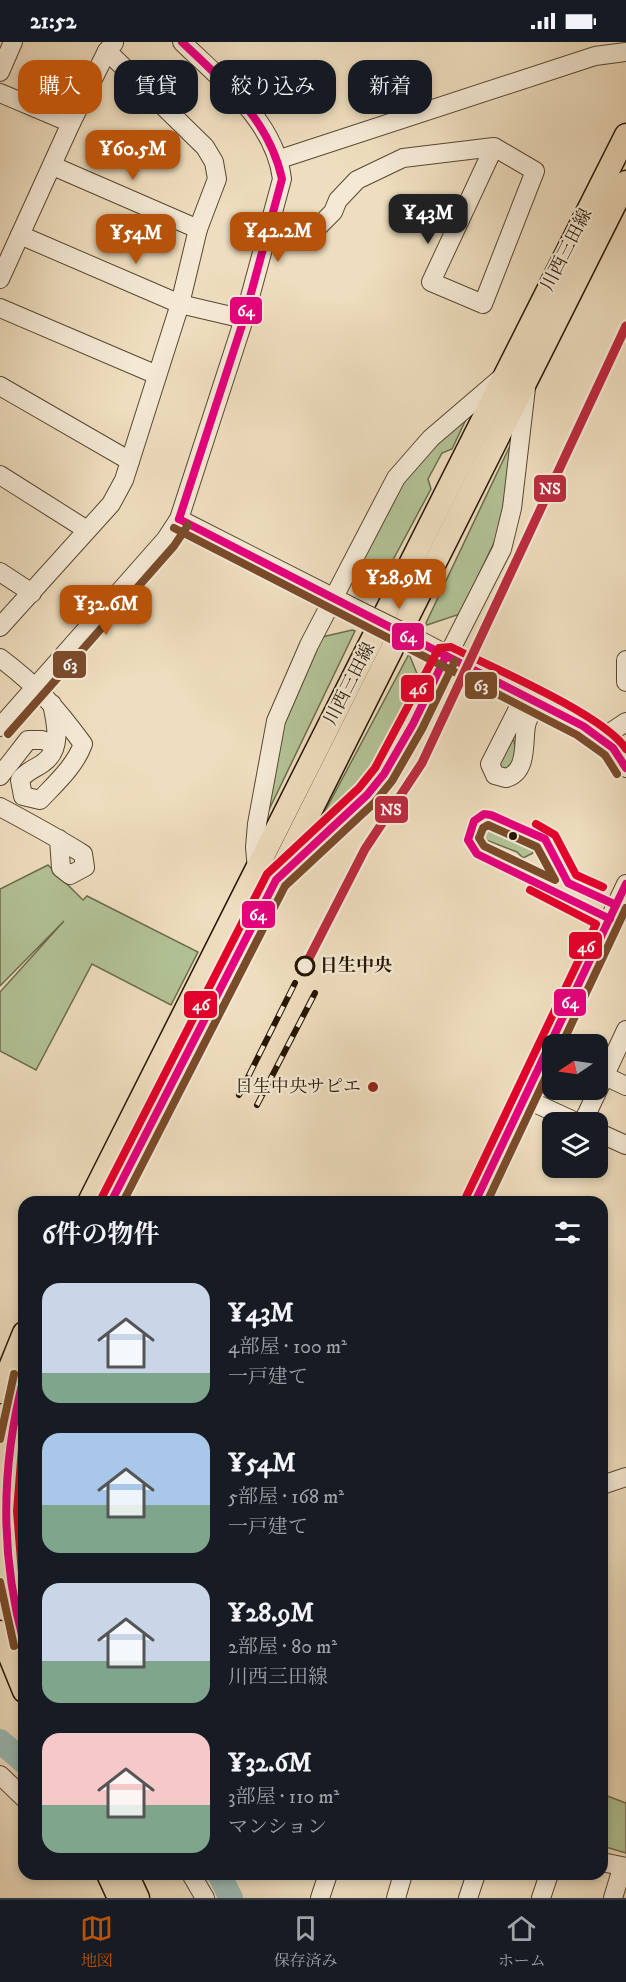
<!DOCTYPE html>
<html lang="ja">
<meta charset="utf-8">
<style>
:root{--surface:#171b24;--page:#20242c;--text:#f1f3f6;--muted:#9ea1a6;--line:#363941;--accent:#b45309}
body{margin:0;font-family:"IM FELL DW Pica","Noto Serif JP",serif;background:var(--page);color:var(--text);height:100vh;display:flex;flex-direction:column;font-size:22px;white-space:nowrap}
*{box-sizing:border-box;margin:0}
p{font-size:20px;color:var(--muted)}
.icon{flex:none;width:33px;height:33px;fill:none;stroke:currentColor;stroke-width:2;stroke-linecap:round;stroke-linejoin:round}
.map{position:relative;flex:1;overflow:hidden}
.sheet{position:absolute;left:18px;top:1154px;width:590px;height:684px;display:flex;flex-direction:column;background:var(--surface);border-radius:18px;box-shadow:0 3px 9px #0003}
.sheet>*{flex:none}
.guide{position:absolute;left:18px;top:18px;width:591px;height:54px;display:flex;gap:12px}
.needle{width:39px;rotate:257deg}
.buttons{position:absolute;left:542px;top:992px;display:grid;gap:12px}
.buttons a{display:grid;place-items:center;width:66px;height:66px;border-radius:12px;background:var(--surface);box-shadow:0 3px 9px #0003;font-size:30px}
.price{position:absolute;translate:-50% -51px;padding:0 14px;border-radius:12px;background:var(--accent);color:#fff;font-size:20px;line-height:39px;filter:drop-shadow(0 2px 3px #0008)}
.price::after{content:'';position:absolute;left:50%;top:36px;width:18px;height:14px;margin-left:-9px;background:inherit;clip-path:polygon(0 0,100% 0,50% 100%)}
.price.active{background:#222;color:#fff}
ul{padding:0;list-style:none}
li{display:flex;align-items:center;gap:18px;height:150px;padding:0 24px}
li span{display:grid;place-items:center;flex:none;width:168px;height:120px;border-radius:18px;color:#555}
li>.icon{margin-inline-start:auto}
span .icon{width:72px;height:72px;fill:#fffc;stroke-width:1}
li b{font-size:26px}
h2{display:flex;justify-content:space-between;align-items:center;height:72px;padding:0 24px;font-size:26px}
.chip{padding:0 21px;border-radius:18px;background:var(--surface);box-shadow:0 3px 9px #0003;font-size:21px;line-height:54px}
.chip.active{background:var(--accent);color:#fff}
.status{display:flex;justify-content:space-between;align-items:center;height:42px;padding:0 30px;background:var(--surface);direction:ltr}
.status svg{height:16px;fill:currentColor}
.dock{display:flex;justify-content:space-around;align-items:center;height:84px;border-top:2px solid var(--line);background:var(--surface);font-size:16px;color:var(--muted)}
.dock a{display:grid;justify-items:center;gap:3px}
.dock .active{color:var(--accent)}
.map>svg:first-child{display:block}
.green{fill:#b2c296;stroke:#6c6c4c;stroke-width:1.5}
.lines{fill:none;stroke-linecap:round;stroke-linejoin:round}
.river{stroke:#9abbb6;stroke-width:24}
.minor-casing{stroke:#584730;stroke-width:20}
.major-casing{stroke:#261501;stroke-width:25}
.minor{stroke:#f4e9d5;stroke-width:18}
.major{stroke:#eeddbe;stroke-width:22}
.rail-casing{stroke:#261501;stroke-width:6}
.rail{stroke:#f4e9d5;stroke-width:4;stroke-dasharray:11;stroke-linecap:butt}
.minor-bridge-casing{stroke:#584730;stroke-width:20;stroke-linecap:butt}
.minor-bridge{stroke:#f4e9d5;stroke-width:18}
.bus-1-casing{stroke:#f4e9d5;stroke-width:12}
.bus-2-casing{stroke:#f4e9d5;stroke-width:12}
.bus-3-casing{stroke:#f4e9d5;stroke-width:12}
.bus-1{stroke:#e5007d;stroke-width:8}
.bus-2{stroke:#7a4b2a;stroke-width:8}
.bus-3{stroke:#e4002b;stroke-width:8}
.rail-1-casing{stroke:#f4e9d5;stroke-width:14}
.rail-1{stroke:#bd2b3f;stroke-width:9}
.bus-dot{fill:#261501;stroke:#f4e9d5;stroke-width:2}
.stop-dot{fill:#f4e9d5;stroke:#261501;stroke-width:3}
.poi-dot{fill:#8f2418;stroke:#f4e9d5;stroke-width:2}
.labels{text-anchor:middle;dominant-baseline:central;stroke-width:4.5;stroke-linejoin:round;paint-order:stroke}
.street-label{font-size:18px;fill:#261501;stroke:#f4e9d5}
.stop-label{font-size:18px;font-weight:bold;fill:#261501;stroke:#f4e9d5;text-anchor:start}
.poi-label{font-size:18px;fill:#261501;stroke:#f4e9d5;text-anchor:end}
.line-badge{stroke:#f4e9d5;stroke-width:2}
.badge-label{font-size:16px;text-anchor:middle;font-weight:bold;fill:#fff}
</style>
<div class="status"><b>21:52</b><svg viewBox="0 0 49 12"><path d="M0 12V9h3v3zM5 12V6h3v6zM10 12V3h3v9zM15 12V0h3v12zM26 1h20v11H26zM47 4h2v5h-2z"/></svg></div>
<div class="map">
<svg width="626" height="1856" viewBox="0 0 626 1856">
<rect width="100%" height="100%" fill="#eeddbe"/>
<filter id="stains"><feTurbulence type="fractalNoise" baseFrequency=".00333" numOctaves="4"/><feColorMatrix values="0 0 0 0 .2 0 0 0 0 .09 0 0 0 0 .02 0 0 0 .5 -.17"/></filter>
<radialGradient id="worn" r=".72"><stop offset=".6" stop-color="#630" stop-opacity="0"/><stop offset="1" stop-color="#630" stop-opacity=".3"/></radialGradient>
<g class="green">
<path d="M470 369 452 407 442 411 428 437 431 447 373 555 369 552 359 520 394 452 416 424Z"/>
<path d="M516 391 501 486 460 572 427 583 426 581Z"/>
<path d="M352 588 355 589 266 774 279 693 322 595Z"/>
<path d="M409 612 422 644 381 724 368 741 309 799Z"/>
<path d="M513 695 517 712 508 726 501 727 499 721Z"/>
<path d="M491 787 532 803 533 811 523 816 517 810 486 798 483 790Z"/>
<path d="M48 823 83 858 87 854 198 910 171 963 92 922 36 1028 0 1009V950L64 879 0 944V847Z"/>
<path d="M602 1752 626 1761V1811L602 1804Z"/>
</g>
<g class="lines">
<g class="river">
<path d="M0 1699 24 1720"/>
<path d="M219 1832 231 1856"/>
</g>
<g class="minor-casing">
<g id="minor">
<path d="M0 30 13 0"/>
<path d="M0 51 71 81"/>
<path d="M280 117 595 14 626 10"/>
<path d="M53 124 198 187"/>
<path d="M270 181 301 188 317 186 333 170 338 158 357 138 403 116 494 105 535 129 483 262 431 240 494 105"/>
<path d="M20 193 180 262 244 277"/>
<path d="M0 237 71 81 107 9 114 1"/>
<path d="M0 266 157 333"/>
<path d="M0 344 130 419"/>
<path d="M0 433 87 488"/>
<path d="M179 477 362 570"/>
<path d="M0 530 32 551"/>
<path d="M0 585 111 462 124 438 180 262 198 187 217 137 214 120 205 105 107 9"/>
<path d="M421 599 591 688 613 706 626 726"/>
<path d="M0 616C37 644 56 665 83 702 75 724 56 741 40 758L23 754 20 738C26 729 35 727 43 721 63 707 56 681 52 662"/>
<path d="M626 618V640"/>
<path d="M524 655 490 722 495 733 506 736C528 730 523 701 526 684 527 677 533 669 536 662"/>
<path d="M0 685 166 497 179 477 244 277 282 137C275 79 222 39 182 0"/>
<path d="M602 696 626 680"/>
<path d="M0 734 28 698H42L55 702"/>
<path d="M0 765C28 780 56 795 83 812L85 825 70 833 61 826 59 797"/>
<path d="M257 828 255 805 257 782 276 679 309 603 396 436 431 396 501 336"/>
<path d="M282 832 367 753 384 732 413 682 502 507 512 466 526 346"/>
<path d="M605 1034 626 1044"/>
<path d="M526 1057 576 1080"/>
<path d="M583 1080 626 988"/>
<path d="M597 1090 626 1103"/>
<path d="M475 1160 626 842"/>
<path d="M602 1443 626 1435"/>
<path d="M0 1733 24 1756"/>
<path d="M602 1820 626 1825"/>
<path d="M191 1832 205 1856"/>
<path d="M320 1856 328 1832"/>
<path d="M396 1856 403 1832"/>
<path d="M468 1856 476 1832"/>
<path d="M541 1856 549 1832"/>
<path d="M613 1856 622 1826"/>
</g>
</g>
<g class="major-casing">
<g id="major">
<path d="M89 1160 626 93"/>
<path d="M111 1160 276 838 626 140"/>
<path d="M24 1335C0 1410 0 1528 24 1601"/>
<path d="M0 1350 24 1291"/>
<path d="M0 1590 24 1649"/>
<path d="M108 1832 119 1856"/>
<path d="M127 1832 138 1856"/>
</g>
</g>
<use href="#minor" class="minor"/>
<use href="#major" class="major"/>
<g class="rail-casing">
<g id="rail">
<path d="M239 1053 295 941"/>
<path d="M257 1063 315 951"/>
</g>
</g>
<use href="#rail" class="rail"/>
<g class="minor-bridge-casing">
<path id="minor-bridge" d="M362 570 421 599"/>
</g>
<use href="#minor-bridge" class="minor-bridge"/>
<g class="bus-1-casing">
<g id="bus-1">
<path d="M179 477 244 277 282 137C269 77 225 41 182 0"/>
<path d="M179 477 583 684 613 706 626 726"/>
<path d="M610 877 477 812 468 798 474 779 484 772 491 773 545 797 568 841 616 863"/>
<path d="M111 1160 276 838 367 753 384 732 413 682 446 614"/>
<path d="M475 1160 626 842"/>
<path d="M24 1335C1 1423 0 1513 24 1601"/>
</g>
</g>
<g class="bus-2-casing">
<g id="bus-2">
<path d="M174 486 577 693 605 713 617 732"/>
<path d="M8 692 174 504 188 483"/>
<path d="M488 783 537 805 555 838 484 804 479 796 483 786Z"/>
<path d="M562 1002 626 866"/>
<path d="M123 1160 285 844 374 761 392 739 422 687 455 619"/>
<path d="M487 1160 552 1022"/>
<path d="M0 1397 14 1332"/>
<path d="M0 1540 14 1604"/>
</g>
</g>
<g class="bus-3-casing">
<g id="bus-3">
<path d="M536 782 555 793 576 833 603 845"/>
<path d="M102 1155 267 832 359 746 375 726 439 606 451 605C491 625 604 673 626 707"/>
<path d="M466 1155 596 882 530 848"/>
<path d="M24 1381 17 1469 24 1556"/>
</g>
</g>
<use href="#bus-1" class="bus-1"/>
<use href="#bus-2" class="bus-2"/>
<use href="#bus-3" class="bus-3"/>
<g class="rail-1-casing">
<path id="rail-1" d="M305 924 365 807 422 721 626 284"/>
</g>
<use href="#rail-1" class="rail-1"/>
</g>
<circle class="bus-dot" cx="513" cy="794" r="5"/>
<circle class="stop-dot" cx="305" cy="924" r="9"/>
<circle class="poi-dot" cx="373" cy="1045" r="6"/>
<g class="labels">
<g class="street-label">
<text transform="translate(567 208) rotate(-63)">川西三田線</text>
<text transform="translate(350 642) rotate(-63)">川西三田線</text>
</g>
<g class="stop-label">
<text x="320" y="924">日生中央</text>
</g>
<g class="poi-label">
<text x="361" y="1045">日生中央サピエ</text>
</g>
</g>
<g class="line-badge">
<rect x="229" y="254" width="34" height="29" rx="6" fill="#e5007d"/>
<rect x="533" y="432" width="34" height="29" rx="6" fill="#bd2b3f"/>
<rect x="391" y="580" width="34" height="29" rx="6" fill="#e5007d"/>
<rect x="52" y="608" width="35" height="29" rx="6" fill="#7a4b2a"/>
<rect x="464" y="629" width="34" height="29" rx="6" fill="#7a4b2a"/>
<rect x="400" y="632" width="35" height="29" rx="6" fill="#e4002b"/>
<rect x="374" y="753" width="35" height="29" rx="6" fill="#bd2b3f"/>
<rect x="241" y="858" width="35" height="29" rx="6" fill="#e5007d"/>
<rect x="568" y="889" width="35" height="29" rx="6" fill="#e4002b"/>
<rect x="553" y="946" width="34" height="29" rx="6" fill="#e5007d"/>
<rect x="183" y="948" width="35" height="29" rx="6" fill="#e4002b"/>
</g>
<g class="badge-label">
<text x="246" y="274">64</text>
<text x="550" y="452">NS</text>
<text x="408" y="600">64</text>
<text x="70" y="628">63</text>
<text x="481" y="649">63</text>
<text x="418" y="652">46</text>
<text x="391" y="773">NS</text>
<text x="258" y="878">64</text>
<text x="586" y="910">46</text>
<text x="570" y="966">64</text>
<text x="201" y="968">46</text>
</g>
<rect width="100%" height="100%" filter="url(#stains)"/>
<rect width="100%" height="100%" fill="url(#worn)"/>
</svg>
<div class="buttons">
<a><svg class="needle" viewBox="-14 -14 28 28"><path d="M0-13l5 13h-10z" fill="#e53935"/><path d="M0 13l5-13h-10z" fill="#9ea1a6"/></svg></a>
<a><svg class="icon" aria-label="layers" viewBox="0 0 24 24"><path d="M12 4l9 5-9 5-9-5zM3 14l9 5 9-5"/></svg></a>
</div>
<b class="price" style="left:133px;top:139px">¥60.5M</b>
<b class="price active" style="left:428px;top:203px">¥43M</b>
<b class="price" style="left:278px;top:221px">¥42.2M</b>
<b class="price" style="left:136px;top:223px">¥54M</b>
<b class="price" style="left:399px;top:568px">¥28.9M</b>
<b class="price" style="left:106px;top:594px">¥32.6M</b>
<div class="guide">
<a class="chip active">購入</a>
<a class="chip">賃貸</a>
<a class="chip">絞り込み</a>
<a class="chip">新着</a>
</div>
<section class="sheet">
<h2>6件の物件<svg class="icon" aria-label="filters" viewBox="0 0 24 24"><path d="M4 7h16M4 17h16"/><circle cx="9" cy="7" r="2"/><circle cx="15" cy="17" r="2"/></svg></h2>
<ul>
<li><span style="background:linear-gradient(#c9d6e8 75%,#7fa58c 0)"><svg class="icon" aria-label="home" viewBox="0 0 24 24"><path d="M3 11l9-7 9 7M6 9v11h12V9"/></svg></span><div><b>¥43M</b><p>4部屋 · 100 m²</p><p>一戸建て</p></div></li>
<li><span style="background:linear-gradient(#a9c7e8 60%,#7fa58c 0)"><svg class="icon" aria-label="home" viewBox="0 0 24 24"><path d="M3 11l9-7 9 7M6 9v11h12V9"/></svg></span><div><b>¥54M</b><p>5部屋 · 168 m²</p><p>一戸建て</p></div></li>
<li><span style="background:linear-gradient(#c9d6e8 65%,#7fa58c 0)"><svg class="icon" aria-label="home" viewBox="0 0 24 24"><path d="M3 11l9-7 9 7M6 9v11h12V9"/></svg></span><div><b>¥28.9M</b><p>2部屋 · 80 m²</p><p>川西三田線</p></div></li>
<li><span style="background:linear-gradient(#f6c9c9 60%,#7fa58c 0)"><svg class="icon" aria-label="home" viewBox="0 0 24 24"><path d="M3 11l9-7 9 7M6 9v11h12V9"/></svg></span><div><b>¥32.6M</b><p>3部屋 · 110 m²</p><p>マンション</p></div></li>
</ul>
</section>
</div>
<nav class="dock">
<a class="active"><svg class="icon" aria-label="map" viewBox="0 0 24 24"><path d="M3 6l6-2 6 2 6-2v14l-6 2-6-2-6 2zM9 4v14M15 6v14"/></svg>地図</a>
<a><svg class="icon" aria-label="saved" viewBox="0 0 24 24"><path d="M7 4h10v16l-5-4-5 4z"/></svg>保存済み</a>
<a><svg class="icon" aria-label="home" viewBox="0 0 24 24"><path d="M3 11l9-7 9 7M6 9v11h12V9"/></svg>ホーム</a>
</nav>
